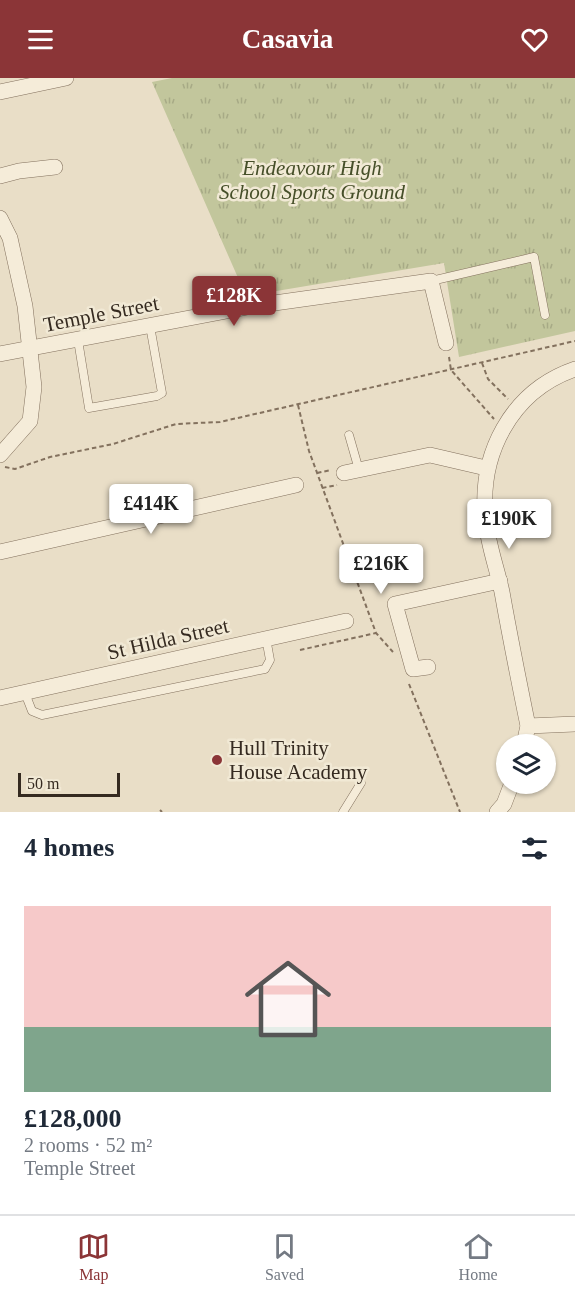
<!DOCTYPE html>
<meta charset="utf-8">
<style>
:root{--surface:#fff;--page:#f2f2f3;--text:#1f2937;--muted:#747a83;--line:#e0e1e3;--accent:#8b3537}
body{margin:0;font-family:"Times New Roman",serif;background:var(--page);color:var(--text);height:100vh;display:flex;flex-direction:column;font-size:22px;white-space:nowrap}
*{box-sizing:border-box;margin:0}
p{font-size:20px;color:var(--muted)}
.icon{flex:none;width:33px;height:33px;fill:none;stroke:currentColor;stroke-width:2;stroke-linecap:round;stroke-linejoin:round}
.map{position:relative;height:734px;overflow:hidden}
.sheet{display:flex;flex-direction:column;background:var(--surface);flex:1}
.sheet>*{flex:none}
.controls{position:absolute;left:496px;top:656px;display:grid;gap:12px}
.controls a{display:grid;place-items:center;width:60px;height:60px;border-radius:50%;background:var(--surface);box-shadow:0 2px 4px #0004;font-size:30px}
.scale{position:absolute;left:18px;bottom:15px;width:102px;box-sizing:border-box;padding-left:6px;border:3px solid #352a20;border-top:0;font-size:16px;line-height:21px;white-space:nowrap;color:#352a20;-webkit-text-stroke:4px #f1e9d5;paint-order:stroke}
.price{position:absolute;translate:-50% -51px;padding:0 14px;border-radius:6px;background:#fff;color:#222;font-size:20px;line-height:39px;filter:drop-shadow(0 2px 3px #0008)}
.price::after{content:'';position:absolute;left:50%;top:36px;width:18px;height:14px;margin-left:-9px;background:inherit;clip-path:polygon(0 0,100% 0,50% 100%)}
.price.selected{background:var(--accent);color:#fff}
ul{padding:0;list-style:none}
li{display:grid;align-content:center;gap:12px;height:318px;padding:0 24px}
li+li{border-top:2px solid var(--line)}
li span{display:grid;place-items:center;height:186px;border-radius:0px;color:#555}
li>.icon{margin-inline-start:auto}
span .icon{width:108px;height:108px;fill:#fffc;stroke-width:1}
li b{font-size:26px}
h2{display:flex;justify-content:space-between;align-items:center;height:72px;padding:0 24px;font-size:26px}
header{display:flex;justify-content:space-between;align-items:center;height:78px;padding:0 24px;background:var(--accent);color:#fff;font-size:27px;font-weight:700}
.dock{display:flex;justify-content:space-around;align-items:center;height:84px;border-top:2px solid var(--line);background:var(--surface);font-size:16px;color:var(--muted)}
.dock a{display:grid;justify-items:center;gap:3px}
.dock .selected{color:var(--accent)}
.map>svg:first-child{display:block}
.grass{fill:url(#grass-tufts)}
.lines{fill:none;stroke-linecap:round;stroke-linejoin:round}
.lane-casing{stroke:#83715e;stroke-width:9}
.street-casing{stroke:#83715e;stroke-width:16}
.path{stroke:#83715e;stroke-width:2;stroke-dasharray:4.5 3;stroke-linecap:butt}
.lane{stroke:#f5ecd9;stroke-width:8}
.street{stroke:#f5ecd9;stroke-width:15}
.poi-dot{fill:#8b3537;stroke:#f1e9d5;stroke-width:2}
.labels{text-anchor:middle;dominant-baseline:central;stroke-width:5;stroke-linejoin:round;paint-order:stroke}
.park-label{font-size:21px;font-style:italic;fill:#464f29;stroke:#f1e9d5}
.street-label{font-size:21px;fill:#352a20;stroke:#f1e9d5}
.poi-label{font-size:21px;fill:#352a20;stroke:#f1e9d5;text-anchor:start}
</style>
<header><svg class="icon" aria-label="menu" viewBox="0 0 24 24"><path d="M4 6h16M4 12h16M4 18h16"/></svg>Casavia<svg class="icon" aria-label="heart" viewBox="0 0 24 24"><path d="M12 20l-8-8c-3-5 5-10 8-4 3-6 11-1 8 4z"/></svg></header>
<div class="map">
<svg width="575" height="734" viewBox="0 0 575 734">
<defs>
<pattern id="grass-tufts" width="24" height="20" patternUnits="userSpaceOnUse" patternTransform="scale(1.5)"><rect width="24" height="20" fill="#c2c69c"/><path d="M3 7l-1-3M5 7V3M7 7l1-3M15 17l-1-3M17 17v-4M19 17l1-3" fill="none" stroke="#a7aa86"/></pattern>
</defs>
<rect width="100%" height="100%" fill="#e9dec7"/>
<path class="grass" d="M172 0H575V253L459 279 444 185 246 218 152 4Z"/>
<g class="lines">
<g class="lane-casing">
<g id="lane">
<path d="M431 203 534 179 545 237"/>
<path d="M78 262 89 330 157 318 162 315 150 248"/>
<path d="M349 357 359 392"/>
<path d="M25 615 32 633 42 637 265 591 270 582 266 560"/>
<path d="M343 734 361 705"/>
</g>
</g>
<g class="street-casing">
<g id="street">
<path d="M0 14 66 0"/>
<path d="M0 98 19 93 55 89"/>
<path d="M0 140 10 160 25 228 34 309 30 343 0 377"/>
<path d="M0 276 253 228 431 203 446 265"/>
<path d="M344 395 430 377 486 390"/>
<path d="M0 474 296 407"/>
<path d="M428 589 413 591 395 526 500 503"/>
<path d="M0 620 346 543"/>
<path d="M528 648 575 646"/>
<path d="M524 666 528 648C519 604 510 559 502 514 497 490 488 467 486 443 478 377 511 313 575 291"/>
<path d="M497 734 504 726 512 705"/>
</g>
</g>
<g class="path">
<path d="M449 279 451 292 494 341"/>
<path d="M482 285 488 301 508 321"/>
<path d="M298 327 309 373 376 555 393 574"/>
<path d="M5 389 15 391 50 379 113 366 176 346 220 344 575 263"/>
<path d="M317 395 331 392"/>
<path d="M322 410 337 407"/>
<path d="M300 572 376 555"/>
<path d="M409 606 460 734"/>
<path d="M160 732 162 734"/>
</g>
<use href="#lane" class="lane"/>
<use href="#street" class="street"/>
</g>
<circle class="poi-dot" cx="217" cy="682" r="6"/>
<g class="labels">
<g class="park-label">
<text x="312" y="90">Endeavour High<tspan x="312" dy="24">School Sports Ground</tspan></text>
</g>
<g class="street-label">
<text transform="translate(101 236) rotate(-11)">Temple Street</text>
<text transform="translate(168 561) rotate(-13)">St Hilda Street</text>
</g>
<g class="poi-label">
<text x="229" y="670">Hull Trinity<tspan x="229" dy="24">House Academy</tspan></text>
</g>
</g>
</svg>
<div class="controls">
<a><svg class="icon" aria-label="layers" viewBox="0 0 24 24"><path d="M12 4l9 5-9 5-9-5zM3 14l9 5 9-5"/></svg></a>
</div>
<div class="scale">50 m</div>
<b class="price selected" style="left:234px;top:249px">£128K</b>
<b class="price" style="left:151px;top:457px">£414K</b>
<b class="price" style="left:509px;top:472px">£190K</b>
<b class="price" style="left:381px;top:517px">£216K</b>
</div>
<section class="sheet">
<h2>4 homes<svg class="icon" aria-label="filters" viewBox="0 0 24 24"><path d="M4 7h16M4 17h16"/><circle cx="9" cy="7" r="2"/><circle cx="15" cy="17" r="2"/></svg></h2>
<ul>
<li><span style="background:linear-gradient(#f6c9c9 65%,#7fa58c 0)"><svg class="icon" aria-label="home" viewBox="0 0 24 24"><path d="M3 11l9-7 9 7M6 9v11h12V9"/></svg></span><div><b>£128,000</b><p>2 rooms · 52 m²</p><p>Temple Street</p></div></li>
</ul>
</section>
<nav class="dock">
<a class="selected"><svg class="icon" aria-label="map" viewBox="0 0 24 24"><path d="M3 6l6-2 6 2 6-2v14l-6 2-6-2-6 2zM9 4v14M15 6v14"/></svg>Map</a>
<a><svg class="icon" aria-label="saved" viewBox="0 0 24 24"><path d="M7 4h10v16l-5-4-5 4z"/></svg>Saved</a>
<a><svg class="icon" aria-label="home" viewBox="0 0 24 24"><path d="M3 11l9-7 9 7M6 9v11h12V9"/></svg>Home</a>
</nav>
